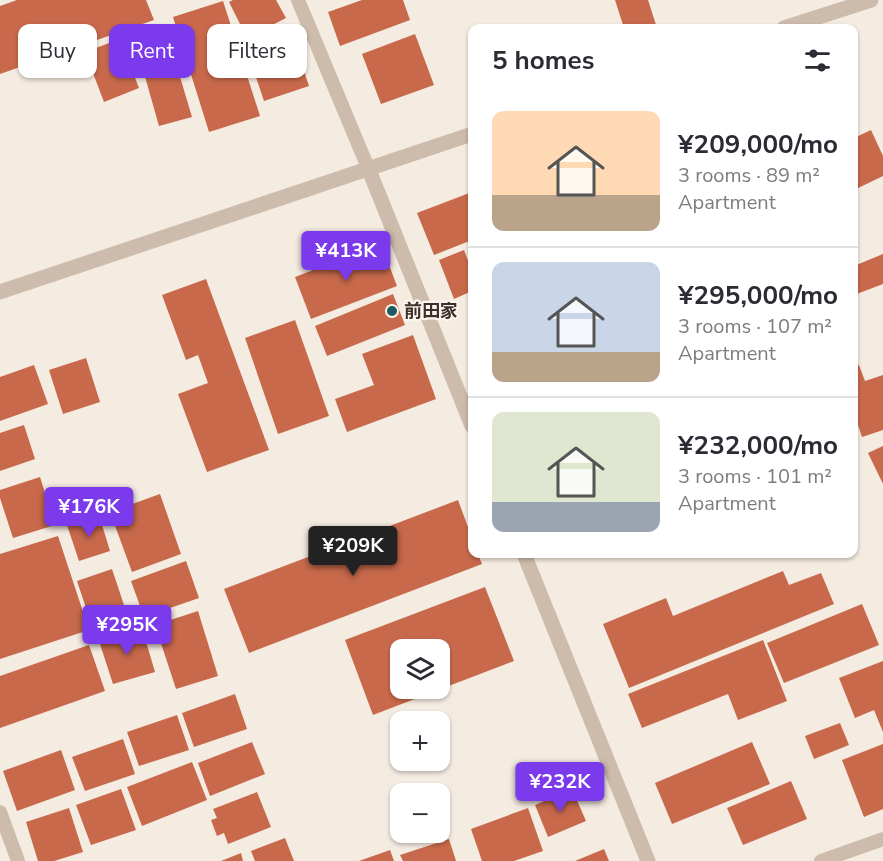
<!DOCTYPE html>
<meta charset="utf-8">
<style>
:root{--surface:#fff;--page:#f2f2f3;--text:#2b2b33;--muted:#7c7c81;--line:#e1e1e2;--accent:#7c3aed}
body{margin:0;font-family:"Nunito Sans","Noto Sans JP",sans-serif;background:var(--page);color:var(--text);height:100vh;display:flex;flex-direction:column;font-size:22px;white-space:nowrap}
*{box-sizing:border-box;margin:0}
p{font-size:20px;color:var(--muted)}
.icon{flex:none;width:33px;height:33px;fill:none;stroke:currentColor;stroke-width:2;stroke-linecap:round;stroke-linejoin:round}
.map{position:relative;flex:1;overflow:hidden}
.sheet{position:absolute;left:468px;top:24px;width:390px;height:534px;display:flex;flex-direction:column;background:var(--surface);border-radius:12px;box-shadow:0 2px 4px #0004}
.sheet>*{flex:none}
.guide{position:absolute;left:18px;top:24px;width:360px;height:54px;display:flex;gap:12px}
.controls{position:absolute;left:390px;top:639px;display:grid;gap:12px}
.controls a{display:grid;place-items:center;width:60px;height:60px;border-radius:12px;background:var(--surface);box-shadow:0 2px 4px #0004;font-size:30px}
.price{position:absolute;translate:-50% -51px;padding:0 14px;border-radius:6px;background:var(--accent);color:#fff;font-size:20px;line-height:39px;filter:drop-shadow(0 2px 3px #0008)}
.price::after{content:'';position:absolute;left:50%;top:36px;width:18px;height:14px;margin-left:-9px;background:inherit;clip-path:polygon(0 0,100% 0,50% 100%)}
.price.selected{background:#222;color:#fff}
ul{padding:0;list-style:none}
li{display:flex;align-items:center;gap:18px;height:150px;padding:0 24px}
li+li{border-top:2px solid var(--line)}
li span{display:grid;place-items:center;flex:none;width:168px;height:120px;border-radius:12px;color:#555}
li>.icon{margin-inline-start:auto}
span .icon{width:72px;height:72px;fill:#fffc;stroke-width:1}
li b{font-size:26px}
h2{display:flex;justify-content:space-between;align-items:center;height:72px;padding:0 24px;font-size:26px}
.pill{padding:0 21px;border-radius:12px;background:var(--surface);box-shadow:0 2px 4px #0004;font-size:21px;line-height:54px}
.pill.selected{background:var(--accent);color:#fff}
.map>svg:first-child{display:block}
.building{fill:#c8694b;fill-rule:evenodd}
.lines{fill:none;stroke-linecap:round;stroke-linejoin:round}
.service{stroke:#cdbbac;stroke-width:14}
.minor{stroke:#cdbbac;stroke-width:15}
.poi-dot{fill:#1f5a5e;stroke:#fbf5ee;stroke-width:2}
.labels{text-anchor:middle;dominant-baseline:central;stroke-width:4.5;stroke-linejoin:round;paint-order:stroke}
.poi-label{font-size:18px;font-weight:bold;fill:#3b302b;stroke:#fbf5ee;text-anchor:start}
</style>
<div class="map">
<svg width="883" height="861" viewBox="0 0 883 861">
<rect width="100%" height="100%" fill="#f4ebe1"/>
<g class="building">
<path d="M17 0H146L154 20 0 74V6Z"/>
<path d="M233 0H276L286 18 247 38 229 2Z"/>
<path d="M362 0H403L410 20 340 46 328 12Z"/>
<path d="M615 0H648L657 28H624Z"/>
<path d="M223 1 260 116 209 132 173 17Z"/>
<path d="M415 34 434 85 381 104 362 54Z"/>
<path d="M292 36 309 86 264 101 247 51Z"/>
<path d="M120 39 139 88 104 102 85 52Z"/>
<path d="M172 50 192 117 159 126 140 59Z"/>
<path d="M871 130 883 156V176L854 190V138Z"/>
<path d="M472 192V240L434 255 417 213Z"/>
<path d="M381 244 397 286 311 319 295 277Z"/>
<path d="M464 250 472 271V291L454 299 439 260Z"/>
<path d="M883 254V284L854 295V266Z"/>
<path d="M206 279 269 450 207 472 178 394 208 383 198 355 186 360 162 295Z"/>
<path d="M393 294 405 325 327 356 315 326Z"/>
<path d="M295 320 329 416 278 434 245 338Z"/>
<path d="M413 335 436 399 347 432 335 399 374 385 362 354Z"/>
<path d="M86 358 100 402 63 414 49 370Z"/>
<path d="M34 365 48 404 0 421V377Z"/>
<path d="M859 365 865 381 883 375V430L862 437 857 422 854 423V367Z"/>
<path d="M24 425 35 459 0 471V433Z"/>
<path d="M883 446V484L868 453Z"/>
<path d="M40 477 55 525 13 538 0 498V490Z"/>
<path d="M160 494 181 554 132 572 110 512Z"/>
<path d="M458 500 472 538V554H478L482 564 249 653 224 589Z"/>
<path d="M99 515 110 551 79 561 67 525Z"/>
<path d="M58 536 89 630 0 659V554Z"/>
<path d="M186 561 199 598 144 617 131 581Z"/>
<path d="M112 569 129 620 94 632 77 581Z"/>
<path d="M783 571 789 585 821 573 834 604 629 688 603 624 666 598 673 616Z"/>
<path d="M485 587 514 661 373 715 345 640ZM400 650H440V688H400Z"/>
<path d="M862 604 879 645 784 683 767 643Z"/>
<path d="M198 611 218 676 176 689 155 625Z"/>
<path d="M142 628 155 672 113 684 99 641Z"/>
<path d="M763 640 787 701 738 720 728 694 642 728 628 694Z"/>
<path d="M89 645 105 691 0 728V676Z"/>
<path d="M883 661V732L874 710 855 718 839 678Z"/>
<path d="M235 694 247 729 194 747 182 713Z"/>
<path d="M177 715 189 750 139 766 127 732Z"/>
<path d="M840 723 849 745 814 759 805 736Z"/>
<path d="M123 739 135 774 85 791 72 757Z"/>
<path d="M252 742 265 774 210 796 198 763Z"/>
<path d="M752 742 770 784 672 824 655 783Z"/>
<path d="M883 744V809L864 817 842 760Z"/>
<path d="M61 750 75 790 17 811 3 771Z"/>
<path d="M192 762 207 800 142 826 127 787Z"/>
<path d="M791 781 807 819 743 845 727 808Z"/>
<path d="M121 789 136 830 91 845 76 805Z"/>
<path d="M572 789 586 821 548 837 535 805Z"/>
<path d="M257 792 271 827 228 844 224 833 217 836 211 820 217 818 213 809Z"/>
<path d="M69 808 83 852 54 861H38L26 822Z"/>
<path d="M528 808 543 851 514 861H482L471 829Z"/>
<path d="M285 838 294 861H255L251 851Z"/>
<path d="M449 839 456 861H403L400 855Z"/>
<path d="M604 849 609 861H575Z"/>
<path d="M390 850 394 861H359Z"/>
<path d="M241 853 243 861H221Z"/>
</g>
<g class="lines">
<g class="service">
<path d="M298 0 369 170"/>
<path d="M0 812 18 861"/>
<path d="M821 861 883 839"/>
</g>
<g class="minor">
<path d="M784 28 871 0"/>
<path d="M369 170 472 426"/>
<path d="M0 292 472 134"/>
<path d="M524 554 648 861"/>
</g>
</g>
<circle class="poi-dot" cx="392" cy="311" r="6"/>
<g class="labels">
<g class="poi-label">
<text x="404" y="311">前田家</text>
</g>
</g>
</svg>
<div class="controls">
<a><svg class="icon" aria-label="layers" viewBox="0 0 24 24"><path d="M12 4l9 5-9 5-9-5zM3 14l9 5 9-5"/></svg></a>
<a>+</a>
<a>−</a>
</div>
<b class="price" style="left:346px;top:282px">¥413K</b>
<b class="price" style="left:89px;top:538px">¥176K</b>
<b class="price selected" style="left:353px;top:577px">¥209K</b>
<b class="price" style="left:127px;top:656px">¥295K</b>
<b class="price" style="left:560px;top:813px">¥232K</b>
<div class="guide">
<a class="pill">Buy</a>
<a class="pill selected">Rent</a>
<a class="pill">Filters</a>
</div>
<section class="sheet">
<h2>5 homes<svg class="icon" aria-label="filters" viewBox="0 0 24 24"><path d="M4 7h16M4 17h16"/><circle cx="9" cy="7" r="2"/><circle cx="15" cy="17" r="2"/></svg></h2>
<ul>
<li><span style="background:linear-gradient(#ffd9b3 70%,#b9a48a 0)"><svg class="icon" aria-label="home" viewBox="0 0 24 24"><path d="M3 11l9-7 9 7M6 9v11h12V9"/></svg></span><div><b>¥209,000/mo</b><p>3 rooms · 89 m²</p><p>Apartment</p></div></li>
<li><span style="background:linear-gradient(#c9d6e8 75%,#b9a48a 0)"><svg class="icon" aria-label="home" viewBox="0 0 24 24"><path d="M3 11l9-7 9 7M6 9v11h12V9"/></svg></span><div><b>¥295,000/mo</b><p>3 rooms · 107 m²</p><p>Apartment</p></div></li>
<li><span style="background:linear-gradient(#dfe7d0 75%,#9aa5b1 0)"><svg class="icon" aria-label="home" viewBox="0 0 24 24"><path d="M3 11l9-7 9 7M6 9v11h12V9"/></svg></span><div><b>¥232,000/mo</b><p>3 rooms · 101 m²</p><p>Apartment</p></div></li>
</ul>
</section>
</div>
